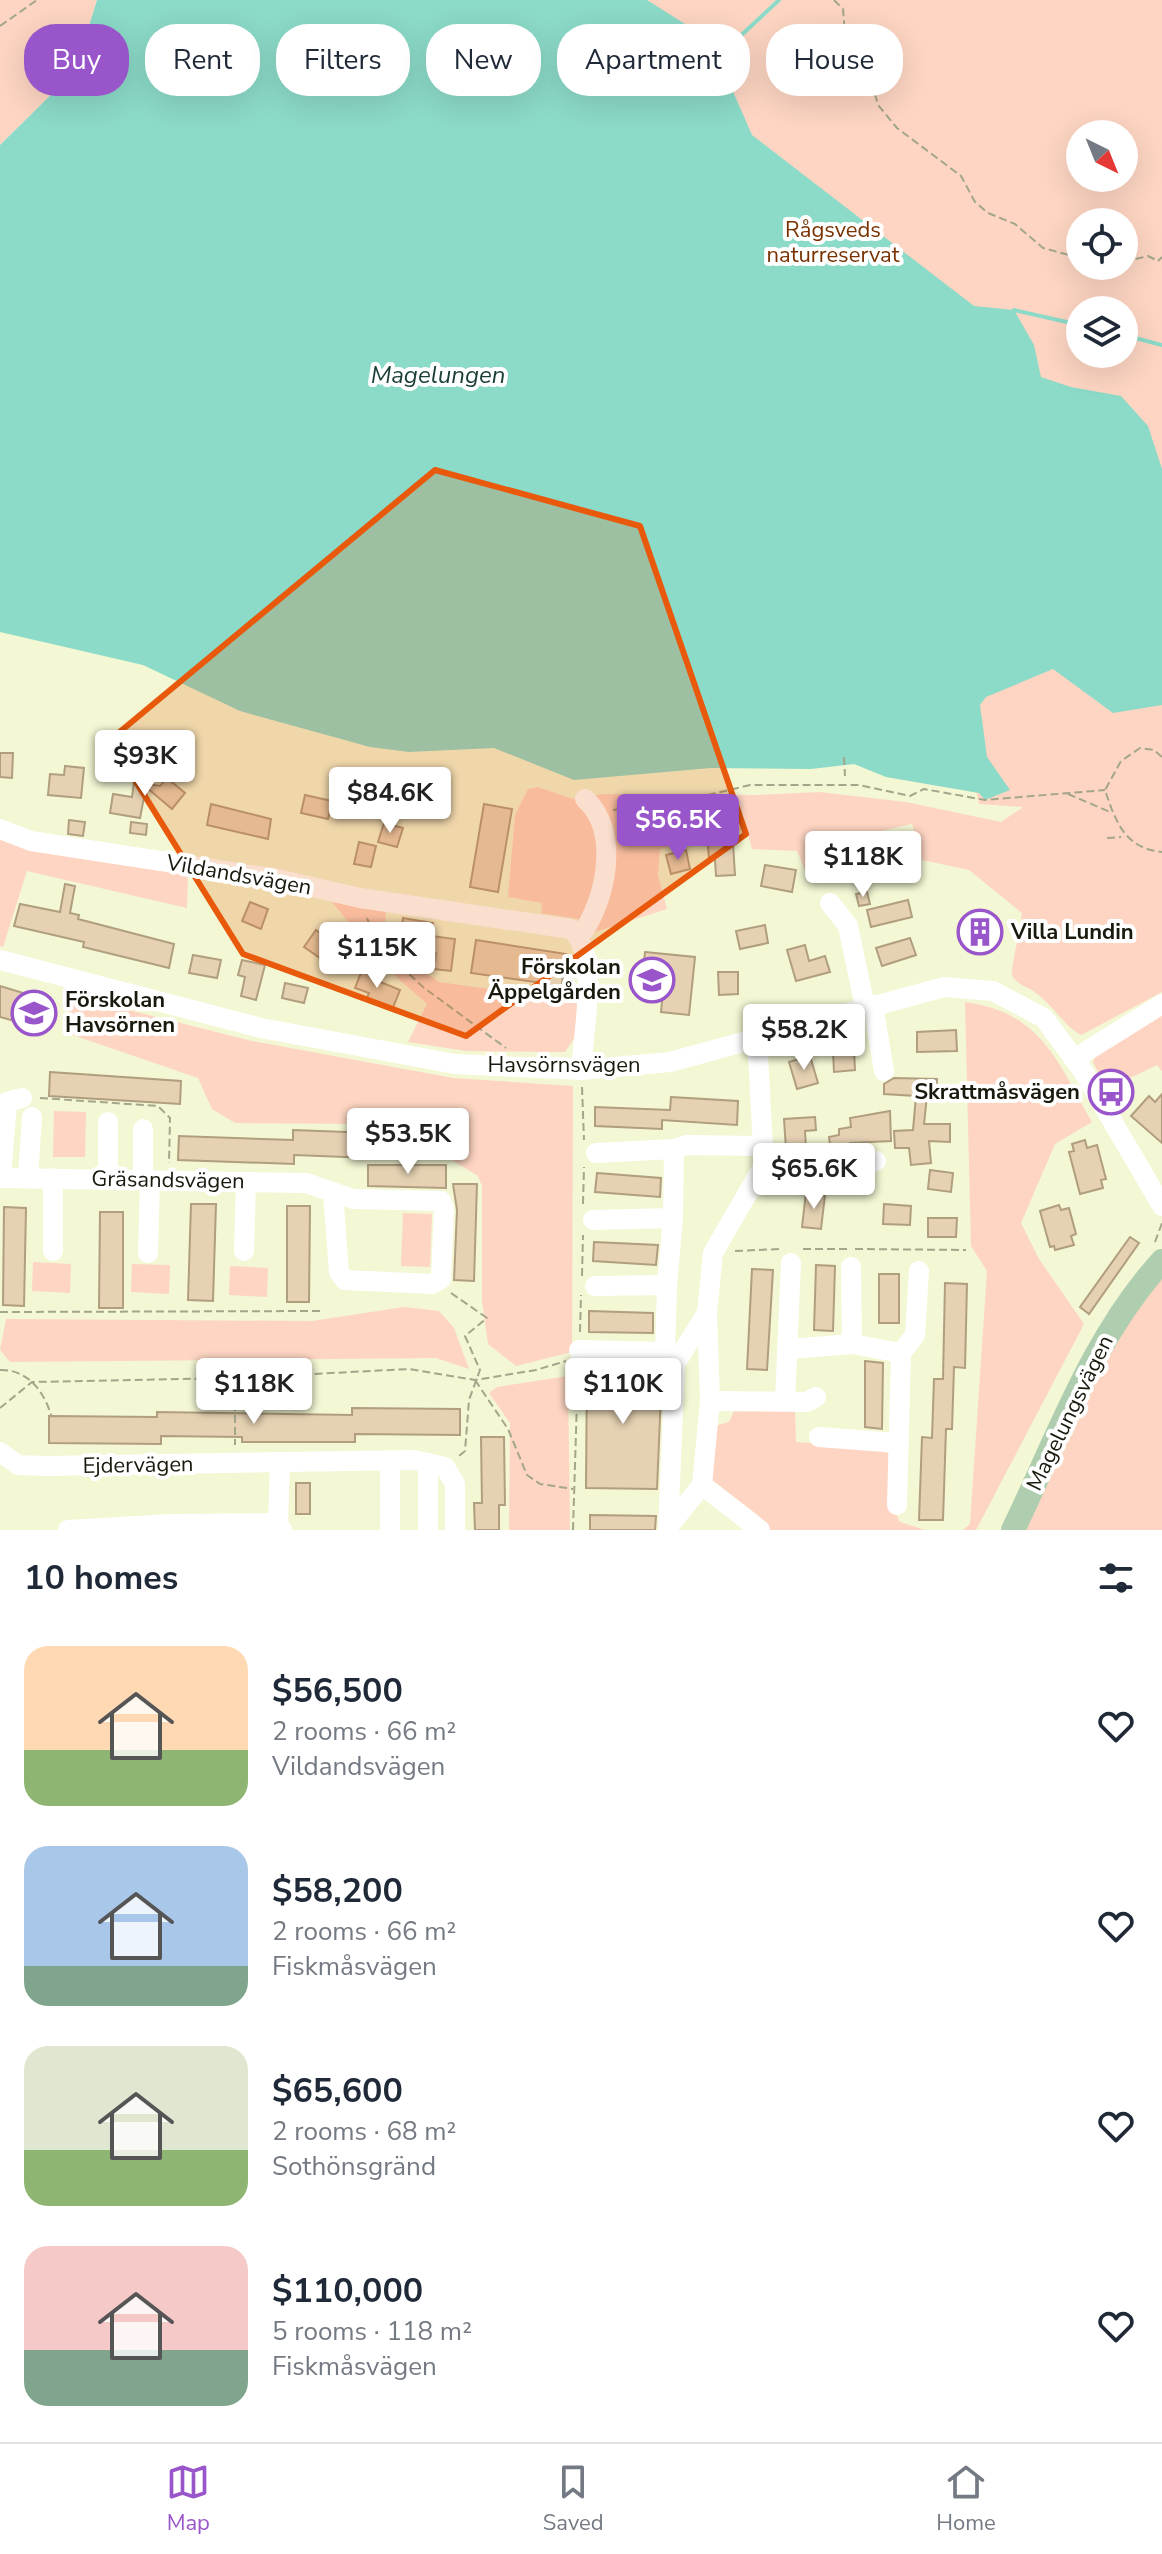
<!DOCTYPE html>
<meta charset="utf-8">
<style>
:root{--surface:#fff;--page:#f6f6f7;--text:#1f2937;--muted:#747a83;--line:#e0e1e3;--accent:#9955ca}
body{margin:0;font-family:"Nunito Sans",sans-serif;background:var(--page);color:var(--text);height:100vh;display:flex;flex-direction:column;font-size:30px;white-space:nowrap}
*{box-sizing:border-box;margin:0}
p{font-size:26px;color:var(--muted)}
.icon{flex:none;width:44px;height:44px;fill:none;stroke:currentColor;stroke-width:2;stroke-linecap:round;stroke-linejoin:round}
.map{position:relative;height:1530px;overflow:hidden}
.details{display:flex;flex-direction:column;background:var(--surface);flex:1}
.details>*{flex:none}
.guide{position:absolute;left:24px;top:24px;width:1114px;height:72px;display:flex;gap:16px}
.needle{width:52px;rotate:137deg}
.tools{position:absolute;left:1066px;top:120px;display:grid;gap:16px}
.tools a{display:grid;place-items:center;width:72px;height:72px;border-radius:50%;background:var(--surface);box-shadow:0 8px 32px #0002;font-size:40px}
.price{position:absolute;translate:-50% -68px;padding:0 18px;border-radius:8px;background:#fff;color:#222;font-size:26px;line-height:52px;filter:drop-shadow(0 2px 4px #0008)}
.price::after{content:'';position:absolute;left:50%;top:48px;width:24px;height:18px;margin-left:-12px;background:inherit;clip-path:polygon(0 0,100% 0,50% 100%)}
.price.current{background:var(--accent);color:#fff}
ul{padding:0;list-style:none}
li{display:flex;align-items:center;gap:24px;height:200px;padding:0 24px}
li span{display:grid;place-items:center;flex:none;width:224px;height:160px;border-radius:24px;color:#555}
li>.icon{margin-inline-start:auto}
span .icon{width:96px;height:96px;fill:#fffc;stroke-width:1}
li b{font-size:34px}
h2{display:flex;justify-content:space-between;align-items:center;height:96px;padding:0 24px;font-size:34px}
.pill{padding:0 28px;border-radius:32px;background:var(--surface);box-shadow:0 8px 32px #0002;font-size:28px;line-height:72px}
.pill.current{background:var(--accent);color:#fff}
.tabs{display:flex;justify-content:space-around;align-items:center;height:112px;border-top:2px solid var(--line);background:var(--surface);font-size:22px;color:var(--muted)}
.tabs a{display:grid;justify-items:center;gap:4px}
.tabs .current{color:var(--accent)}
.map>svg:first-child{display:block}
.green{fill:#fdd5c2;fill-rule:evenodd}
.water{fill:#8cdac8}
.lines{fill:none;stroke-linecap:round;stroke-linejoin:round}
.stream{stroke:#8cdac8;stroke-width:4}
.building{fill:#e6d2b3;stroke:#b09e7f;stroke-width:2}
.path{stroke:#a3a68b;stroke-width:2;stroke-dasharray:8 4;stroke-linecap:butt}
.minor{stroke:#fff;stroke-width:20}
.major{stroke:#afceaf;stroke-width:24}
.marked{fill:#e8590c;fill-opacity:0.2;stroke:#e8590c;stroke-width:6;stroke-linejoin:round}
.labels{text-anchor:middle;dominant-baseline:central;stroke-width:8;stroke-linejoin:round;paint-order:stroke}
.park-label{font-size:22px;fill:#793202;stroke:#fff}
.street-label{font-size:22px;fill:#191a0d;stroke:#fff}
.poi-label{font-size:22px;font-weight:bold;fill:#191a0d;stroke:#fff;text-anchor:start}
.water-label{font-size:24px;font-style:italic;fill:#193e37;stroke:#fff}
</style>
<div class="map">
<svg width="1162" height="1530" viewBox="0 0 1162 1530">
<rect width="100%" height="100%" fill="#f3f7d3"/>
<g class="green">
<path d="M0 0H97L81 52 64 82 0 145Z"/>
<path d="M433 0H1162V992L1081 1035C1064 1026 1053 1005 1036 993 1029 987 1014 984 1012 974 1011 967 1021 927 1022 913L969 870 922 860 912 824 859 836 848 854 807 875 797 851 752 849 747 831H723L660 849 658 875 667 909 595 932 578 919 541 913 542 903 508 897 515 815 528 789 538 787 573 799 603 794 759 795 819 792 906 802 1001 822 1023 807 979 804 919 509ZM1080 134H1124V178H1080ZM1080 222H1124V266H1080ZM1080 310H1124V354H1080Z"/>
<path d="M0 836 188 874 187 908 27 871 3 947 0 946Z"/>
<path d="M332 902 386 910 384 937 394 951 439 982 578 1001 575 1037 565 1052 466 1051 408 1042 427 1004 384 966Z"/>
<path d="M73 996 252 1041 453 1078 573 1086 572 1352 516 1366 488 1344 482 1301V1186L478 1176 434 1149 404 1144 377 1124 235 1123 212 1109 198 1078 64 1032Z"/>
<path d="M965 1002C1041 1012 1058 1062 1092 1122L1055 1144 1021 1223 1039 1259 1084 1324 976 1530H963L970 1524 987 1271 971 1246Z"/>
<path d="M1162 1013V1071L1157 1065 1107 1089 1093 1062 1096 1055Z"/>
<path d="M54 1111 86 1112 85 1157H53Z"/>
<path d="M403 1213 432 1214 430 1267 401 1266Z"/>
<path d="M33 1262 71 1264 70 1293 32 1291Z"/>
<path d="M132 1264 170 1265 169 1294 131 1292Z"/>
<path d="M230 1266 268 1268 267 1297 229 1295Z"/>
<path d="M1162 1278V1530H1023L1120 1333Z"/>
<path d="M404 1307 439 1311 454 1328 469 1369 436 1358 10 1362 0 1350 6 1319 312 1321Z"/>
<path d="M568 1376 570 1530H509L510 1423 489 1393 497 1387Z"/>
<path d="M735 1409 795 1410 796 1442 880 1448 892 1456 894 1510 900 1522 925 1530H767L759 1516 708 1477 714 1426 729 1422Z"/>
</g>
<path class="water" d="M97 0H647L704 36 718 57 752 135 974 306 1014 310 1034 345 1041 377 1071 387 1121 396 1148 426 1162 469V705L1113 713 1053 669 986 697 980 705 987 757 1010 790 985 800 979 793 886 777 854 764 811 769 711 768 574 780 494 748 409 752 370 747 240 711 143 665 0 632V145L64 82 81 52Z"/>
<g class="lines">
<g class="stream">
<path d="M718 57 779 0"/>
<path d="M1014 310 1080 325"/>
<path d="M1124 335 1162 345"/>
</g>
</g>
<g class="building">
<path d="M0 753H13L12 778 0 777Z"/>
<path d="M65 766 84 768 81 798 48 795 50 774 64 775Z"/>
<path d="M167 778 185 793 172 809 146 787 140 818 110 813 113 794 132 797 134 782 160 786Z"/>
<path d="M305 795 332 801 328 819 301 813Z"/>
<path d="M211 804 271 819 268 839 207 825Z"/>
<path d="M484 804 512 809 498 892 470 887Z"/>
<path d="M69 820 85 822 83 836 68 834Z"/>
<path d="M131 822 147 824 146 835 130 833Z"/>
<path d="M384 823 403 828 397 847 378 842Z"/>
<path d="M359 842 376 846 371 867 354 864Z"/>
<path d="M733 843 735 875 716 876 715 860H709L708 845Z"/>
<path d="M686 850 690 869 671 874 666 855Z"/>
<path d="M896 856 899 873 862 879 859 862Z"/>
<path d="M765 865 796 870 792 892 761 886Z"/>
<path d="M65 884 75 886 70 913 79 915 78 919 174 944 169 968 83 947 84 942 14 926 20 904 60 912Z"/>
<path d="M867 892 870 904 859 906 856 894Z"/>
<path d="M908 900 912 917 871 927 867 910Z"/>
<path d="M250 902 268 909 261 929 242 921Z"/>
<path d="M403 918 433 923 431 936 455 939 451 971 434 969 436 953 399 946Z"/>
<path d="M992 919 997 938 967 946 963 926Z"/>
<path d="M765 925 768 943 740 949 736 931Z"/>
<path d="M316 930 338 945 326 962 304 947Z"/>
<path d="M910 938 916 955 882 966 876 948Z"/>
<path d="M476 940 566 954 560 997 549 996 550 984 471 973Z"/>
<path d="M805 945 809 961 825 956 830 972 796 981 787 950Z"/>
<path d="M645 952 695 957 689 1015 661 1012 664 981 642 979Z"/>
<path d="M193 955 221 960 217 978 189 973Z"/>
<path d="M242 960 265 965 256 1000 241 996 245 977 238 975Z"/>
<path d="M363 968 381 975 378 981 400 990 392 1010 366 1000 369 993 355 988Z"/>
<path d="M718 972H738V994L719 995Z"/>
<path d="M285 983 308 988 304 1003 282 998Z"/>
<path d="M0 986 36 997 32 1014 26 1012 22 1023 0 1017Z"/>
<path d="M956 1030 957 1051 917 1052V1032Z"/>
<path d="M854 1050 855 1070 834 1072 833 1052Z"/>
<path d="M810 1056 818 1083 797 1089 789 1062Z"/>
<path d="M50 1072 181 1081 180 1104 49 1096Z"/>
<path d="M894 1078 937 1079 936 1096H927L924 1124H950V1142L929 1141 931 1163 911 1165 909 1148H895L894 1131 913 1130 916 1096 884 1094V1084Z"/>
<path d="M1162 1094V1143L1131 1116 1149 1096 1155 1102Z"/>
<path d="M671 1097 738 1101 737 1125 662 1120V1129L595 1126V1107L670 1110Z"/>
<path d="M890 1111 891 1141 850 1143 851 1151 831 1153 829 1137 839 1135V1129L851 1127 850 1118Z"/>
<path d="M815 1117 816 1130 805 1131 806 1148 786 1149 784 1119Z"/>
<path d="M293 1130 372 1133 371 1158 294 1155V1164L178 1160 179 1136 293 1140Z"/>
<path d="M1085 1140 1087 1148 1097 1145 1106 1179 1101 1180 1103 1188 1080 1194 1069 1152 1074 1151 1072 1144Z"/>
<path d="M368 1165H446V1188L368 1186Z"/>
<path d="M930 1170 953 1173 951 1192 928 1189Z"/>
<path d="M597 1173 661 1178 660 1197 595 1192Z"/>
<path d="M453 1184H477L474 1281 454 1280 457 1210Z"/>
<path d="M806 1193 825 1195 821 1229 802 1227Z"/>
<path d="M191 1204H216L213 1301 188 1300Z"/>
<path d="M884 1204 911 1206 910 1225 883 1224Z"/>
<path d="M1059 1205 1061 1210 1069 1208 1076 1234 1071 1236 1074 1245 1055 1250 1054 1246 1050 1247 1040 1211Z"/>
<path d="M287 1206H310L309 1302H287Z"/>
<path d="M4 1207 26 1208 24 1306 3 1305Z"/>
<path d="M100 1212H123V1308H99Z"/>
<path d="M928 1218H957L956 1237H928Z"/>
<path d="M1130 1237 1139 1243 1089 1314 1080 1307Z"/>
<path d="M594 1242 658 1245 656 1265 593 1261Z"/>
<path d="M816 1265 835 1266 833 1331 814 1330Z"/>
<path d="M752 1269 773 1270 767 1370 747 1369Z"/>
<rect x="879" y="1274" width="20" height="49"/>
<path d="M945 1283 967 1284 965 1368 954 1367 952 1429H946L943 1520H919L922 1437 932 1438 934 1379H943Z"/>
<path d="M589 1311 653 1313V1333L589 1332Z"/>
<path d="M865 1361 883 1363 882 1429 865 1427Z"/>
<path d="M587 1364 659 1365 662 1369 657 1489 586 1488Z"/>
<path d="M352 1408 460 1409V1435L355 1434V1442H242V1437L161 1436V1444L49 1443V1416L157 1417V1412L352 1415Z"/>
<path d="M481 1437H504L505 1505H499V1530H475L474 1503H482Z"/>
<rect x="296" y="1483" width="14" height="31"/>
<path d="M590 1515 656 1516 655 1530H590Z"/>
</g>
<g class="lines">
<g class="path">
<path d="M834 0 843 9 847 60 874 91 878 105 897 128 961 176 975 202 988 213 1015 224 1043 248 1080 258"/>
<path d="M0 26 37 0"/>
<path d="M1124 262 1148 256 1158 261 1162 257"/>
<path d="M844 757 845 776"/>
<path d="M1162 757 1154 750 1140 748 1121 761 1105 790C1116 823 1125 848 1162 852"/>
<path d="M1068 794 1110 812"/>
<path d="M613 810 683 801 750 785H859L910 796 924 789 985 800 1105 790"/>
<path d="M1107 838 1121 837"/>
<path d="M367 918 379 946 423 987 506 1048"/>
<path d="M582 1087 584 1140"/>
<path d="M40 1098 158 1106 170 1118 169 1163"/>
<path d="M583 1204 584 1167"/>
<path d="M1155 1242 1162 1223"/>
<path d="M803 1249H848"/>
<path d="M855 1249 966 1250"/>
<path d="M735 1251 780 1249"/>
<path d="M582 1276 583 1235"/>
<path d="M451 1293 487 1318 465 1336 480 1370 469 1400 465 1451 459 1456"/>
<path d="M0 1312 323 1311"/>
<path d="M580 1332 581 1295"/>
<path d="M0 1370C27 1369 44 1391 51 1415"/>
<path d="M235 1379V1445"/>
<path d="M475 1380 508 1429 527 1475 540 1484 573 1489"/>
<path d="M0 1408 32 1382 235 1378 409 1369 475 1380 536 1370 566 1361"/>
<path d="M573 1530 578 1367"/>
</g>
<g class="minor">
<path d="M0 829 31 841 277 879 360 898 571 929C600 953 583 1034 581 1070"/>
<path d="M830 903 848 926 865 1007"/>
<path d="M580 936C606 902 621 831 585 799"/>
<path d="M0 960 261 1028 455 1064 581 1070 670 1062 944 987 993 991 1044 1018 1083 1071 1162 1206"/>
<path d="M873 1005 884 1071"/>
<path d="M1074 1059 1162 1004"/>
<path d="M596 1153 674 1149 686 1145 762 1146"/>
<path d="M764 1165 855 1169 876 1161"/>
<path d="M0 1178 306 1183 353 1199 441 1201 444 1209 441 1279 432 1284 345 1280 339 1272 333 1193"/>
<path d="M1 1178 7 1102 22 1098"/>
<path d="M28 1178 32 1117"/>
<path d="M53 1178V1251"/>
<path d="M108 1179V1122"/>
<path d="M143 1180V1129"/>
<path d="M673 1218 674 1149"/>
<path d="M593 1220 673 1218 667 1285"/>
<path d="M244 1251 246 1182"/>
<path d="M148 1253 150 1180"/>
<path d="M851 1267 852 1344"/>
<path d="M595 1286 667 1285 665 1352"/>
<path d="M788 1349 852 1344 901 1353 915 1335 919 1271"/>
<path d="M579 1350 665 1352 672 1361"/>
<path d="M710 1401 807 1402 816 1397"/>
<path d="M785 1401 791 1263"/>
<path d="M819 1437 897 1443"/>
<path d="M0 1452 18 1465 46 1466 414 1460 445 1467 455 1484V1530"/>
<path d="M280 1462 278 1523 282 1530"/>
<path d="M428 1463V1530"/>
<path d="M702 1485 760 1530"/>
<path d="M897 1505 901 1353"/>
<path d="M668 1527 702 1485 710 1401 707 1313 713 1253 764 1165 757 1037"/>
<path d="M68 1530 171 1524 278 1523"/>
<path d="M390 1530V1461"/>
<path d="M668 1530 675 1364 707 1313"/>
</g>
<path class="major" d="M1013 1530C1058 1438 1092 1338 1162 1261"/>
</g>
<path class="marked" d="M435 470 640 526 746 834 466 1036 243 954 110 740Z"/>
<defs>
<g id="building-ring" transform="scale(2.3)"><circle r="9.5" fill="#fff" stroke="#9955ca" stroke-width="1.5"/><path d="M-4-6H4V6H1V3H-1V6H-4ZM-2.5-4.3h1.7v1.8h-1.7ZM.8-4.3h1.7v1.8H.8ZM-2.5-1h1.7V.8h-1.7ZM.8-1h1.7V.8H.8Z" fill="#9955ca"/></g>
<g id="school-ring" transform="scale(2.3)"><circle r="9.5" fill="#fff" stroke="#9955ca" stroke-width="1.5"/><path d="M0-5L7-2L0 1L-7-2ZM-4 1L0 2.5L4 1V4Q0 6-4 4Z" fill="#9955ca"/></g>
<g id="bus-ring" transform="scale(2.3)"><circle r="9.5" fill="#fff" stroke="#9955ca" stroke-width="1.5"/><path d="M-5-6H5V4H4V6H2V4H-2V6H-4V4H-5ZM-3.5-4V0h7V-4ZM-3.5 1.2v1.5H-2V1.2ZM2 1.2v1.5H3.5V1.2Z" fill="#9955ca"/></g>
</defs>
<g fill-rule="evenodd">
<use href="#building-ring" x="980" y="932"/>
<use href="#school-ring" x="652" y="980"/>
<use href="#school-ring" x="34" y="1013"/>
<use href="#bus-ring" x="1111" y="1092"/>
</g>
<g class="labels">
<g class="park-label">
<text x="833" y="230">Rågsveds<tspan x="833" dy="25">naturreservat</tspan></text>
</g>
<g class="street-label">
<text transform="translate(239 875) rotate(10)">Vildandsvägen</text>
<text x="564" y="1065">Havsörnsvägen</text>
<text transform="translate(168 1180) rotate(1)">Gräsandsvägen</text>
<text transform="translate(1070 1413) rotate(-64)">Magelungsvägen</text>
<text transform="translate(138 1465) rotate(-1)">Ejdervägen</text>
</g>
<g class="poi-label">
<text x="1011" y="932">Villa Lundin</text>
<text x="621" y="967" text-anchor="end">Förskolan<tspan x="621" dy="25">Äppelgården</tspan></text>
<text x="65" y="1000">Förskolan<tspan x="65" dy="25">Havsörnen</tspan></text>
<text x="1080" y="1092" text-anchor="end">Skrattmåsvägen</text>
</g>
<g class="water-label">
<text x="438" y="375">Magelungen</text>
</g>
</g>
</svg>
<div class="tools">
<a><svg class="needle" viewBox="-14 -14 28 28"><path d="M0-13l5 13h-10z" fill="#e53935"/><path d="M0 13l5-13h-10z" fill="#747a83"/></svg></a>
<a><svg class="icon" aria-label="locate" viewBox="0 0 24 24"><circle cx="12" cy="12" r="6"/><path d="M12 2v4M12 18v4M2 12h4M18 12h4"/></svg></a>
<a><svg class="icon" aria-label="layers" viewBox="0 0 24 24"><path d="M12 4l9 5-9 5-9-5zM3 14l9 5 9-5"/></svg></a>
</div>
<b class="price" style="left:145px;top:798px">$93K</b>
<b class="price" style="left:390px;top:835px">$84.6K</b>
<b class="price current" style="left:678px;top:862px">$56.5K</b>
<b class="price" style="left:863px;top:899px">$118K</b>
<b class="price" style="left:377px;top:990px">$115K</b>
<b class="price" style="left:804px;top:1072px">$58.2K</b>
<b class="price" style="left:408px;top:1176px">$53.5K</b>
<b class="price" style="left:814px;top:1211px">$65.6K</b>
<b class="price" style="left:254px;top:1426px">$118K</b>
<b class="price" style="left:623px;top:1426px">$110K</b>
<div class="guide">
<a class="pill current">Buy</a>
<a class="pill">Rent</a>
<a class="pill">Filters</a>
<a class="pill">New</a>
<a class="pill">Apartment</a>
<a class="pill">House</a>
</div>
</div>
<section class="details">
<h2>10 homes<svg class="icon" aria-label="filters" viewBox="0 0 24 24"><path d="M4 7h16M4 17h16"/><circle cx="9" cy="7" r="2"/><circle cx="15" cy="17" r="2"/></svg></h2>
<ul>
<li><span style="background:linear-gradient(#ffd9b3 65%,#8fb573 0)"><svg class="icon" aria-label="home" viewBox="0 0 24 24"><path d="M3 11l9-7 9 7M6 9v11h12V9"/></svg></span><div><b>$56,500</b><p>2 rooms · 66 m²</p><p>Vildandsvägen</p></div><svg class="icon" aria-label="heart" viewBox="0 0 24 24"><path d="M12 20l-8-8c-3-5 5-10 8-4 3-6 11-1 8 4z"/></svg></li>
<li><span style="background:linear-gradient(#a9c7e8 75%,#7fa58c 0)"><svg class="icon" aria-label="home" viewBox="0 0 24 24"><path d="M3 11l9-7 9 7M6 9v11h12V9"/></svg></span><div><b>$58,200</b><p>2 rooms · 66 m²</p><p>Fiskmåsvägen</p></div><svg class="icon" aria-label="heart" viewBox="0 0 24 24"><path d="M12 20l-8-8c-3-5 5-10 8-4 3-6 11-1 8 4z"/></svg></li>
<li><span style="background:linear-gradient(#dfe7d0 65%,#8fb573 0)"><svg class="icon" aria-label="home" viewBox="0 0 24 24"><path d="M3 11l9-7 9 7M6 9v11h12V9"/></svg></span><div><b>$65,600</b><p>2 rooms · 68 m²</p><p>Sothönsgränd</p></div><svg class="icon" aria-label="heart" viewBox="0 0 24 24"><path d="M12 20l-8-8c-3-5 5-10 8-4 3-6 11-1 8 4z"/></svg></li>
<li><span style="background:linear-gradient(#f6c9c9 65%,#7fa58c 0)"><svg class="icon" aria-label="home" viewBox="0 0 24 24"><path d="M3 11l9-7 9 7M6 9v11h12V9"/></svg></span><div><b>$110,000</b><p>5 rooms · 118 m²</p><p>Fiskmåsvägen</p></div><svg class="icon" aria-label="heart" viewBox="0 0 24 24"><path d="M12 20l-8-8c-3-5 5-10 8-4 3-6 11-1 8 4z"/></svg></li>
</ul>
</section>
<nav class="tabs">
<a class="current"><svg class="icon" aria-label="map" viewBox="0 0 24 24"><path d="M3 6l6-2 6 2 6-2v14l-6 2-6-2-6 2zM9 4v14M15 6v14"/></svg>Map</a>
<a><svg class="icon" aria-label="saved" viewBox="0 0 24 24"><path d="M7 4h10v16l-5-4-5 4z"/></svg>Saved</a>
<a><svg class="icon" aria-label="home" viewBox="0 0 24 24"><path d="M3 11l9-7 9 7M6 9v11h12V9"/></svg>Home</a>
</nav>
